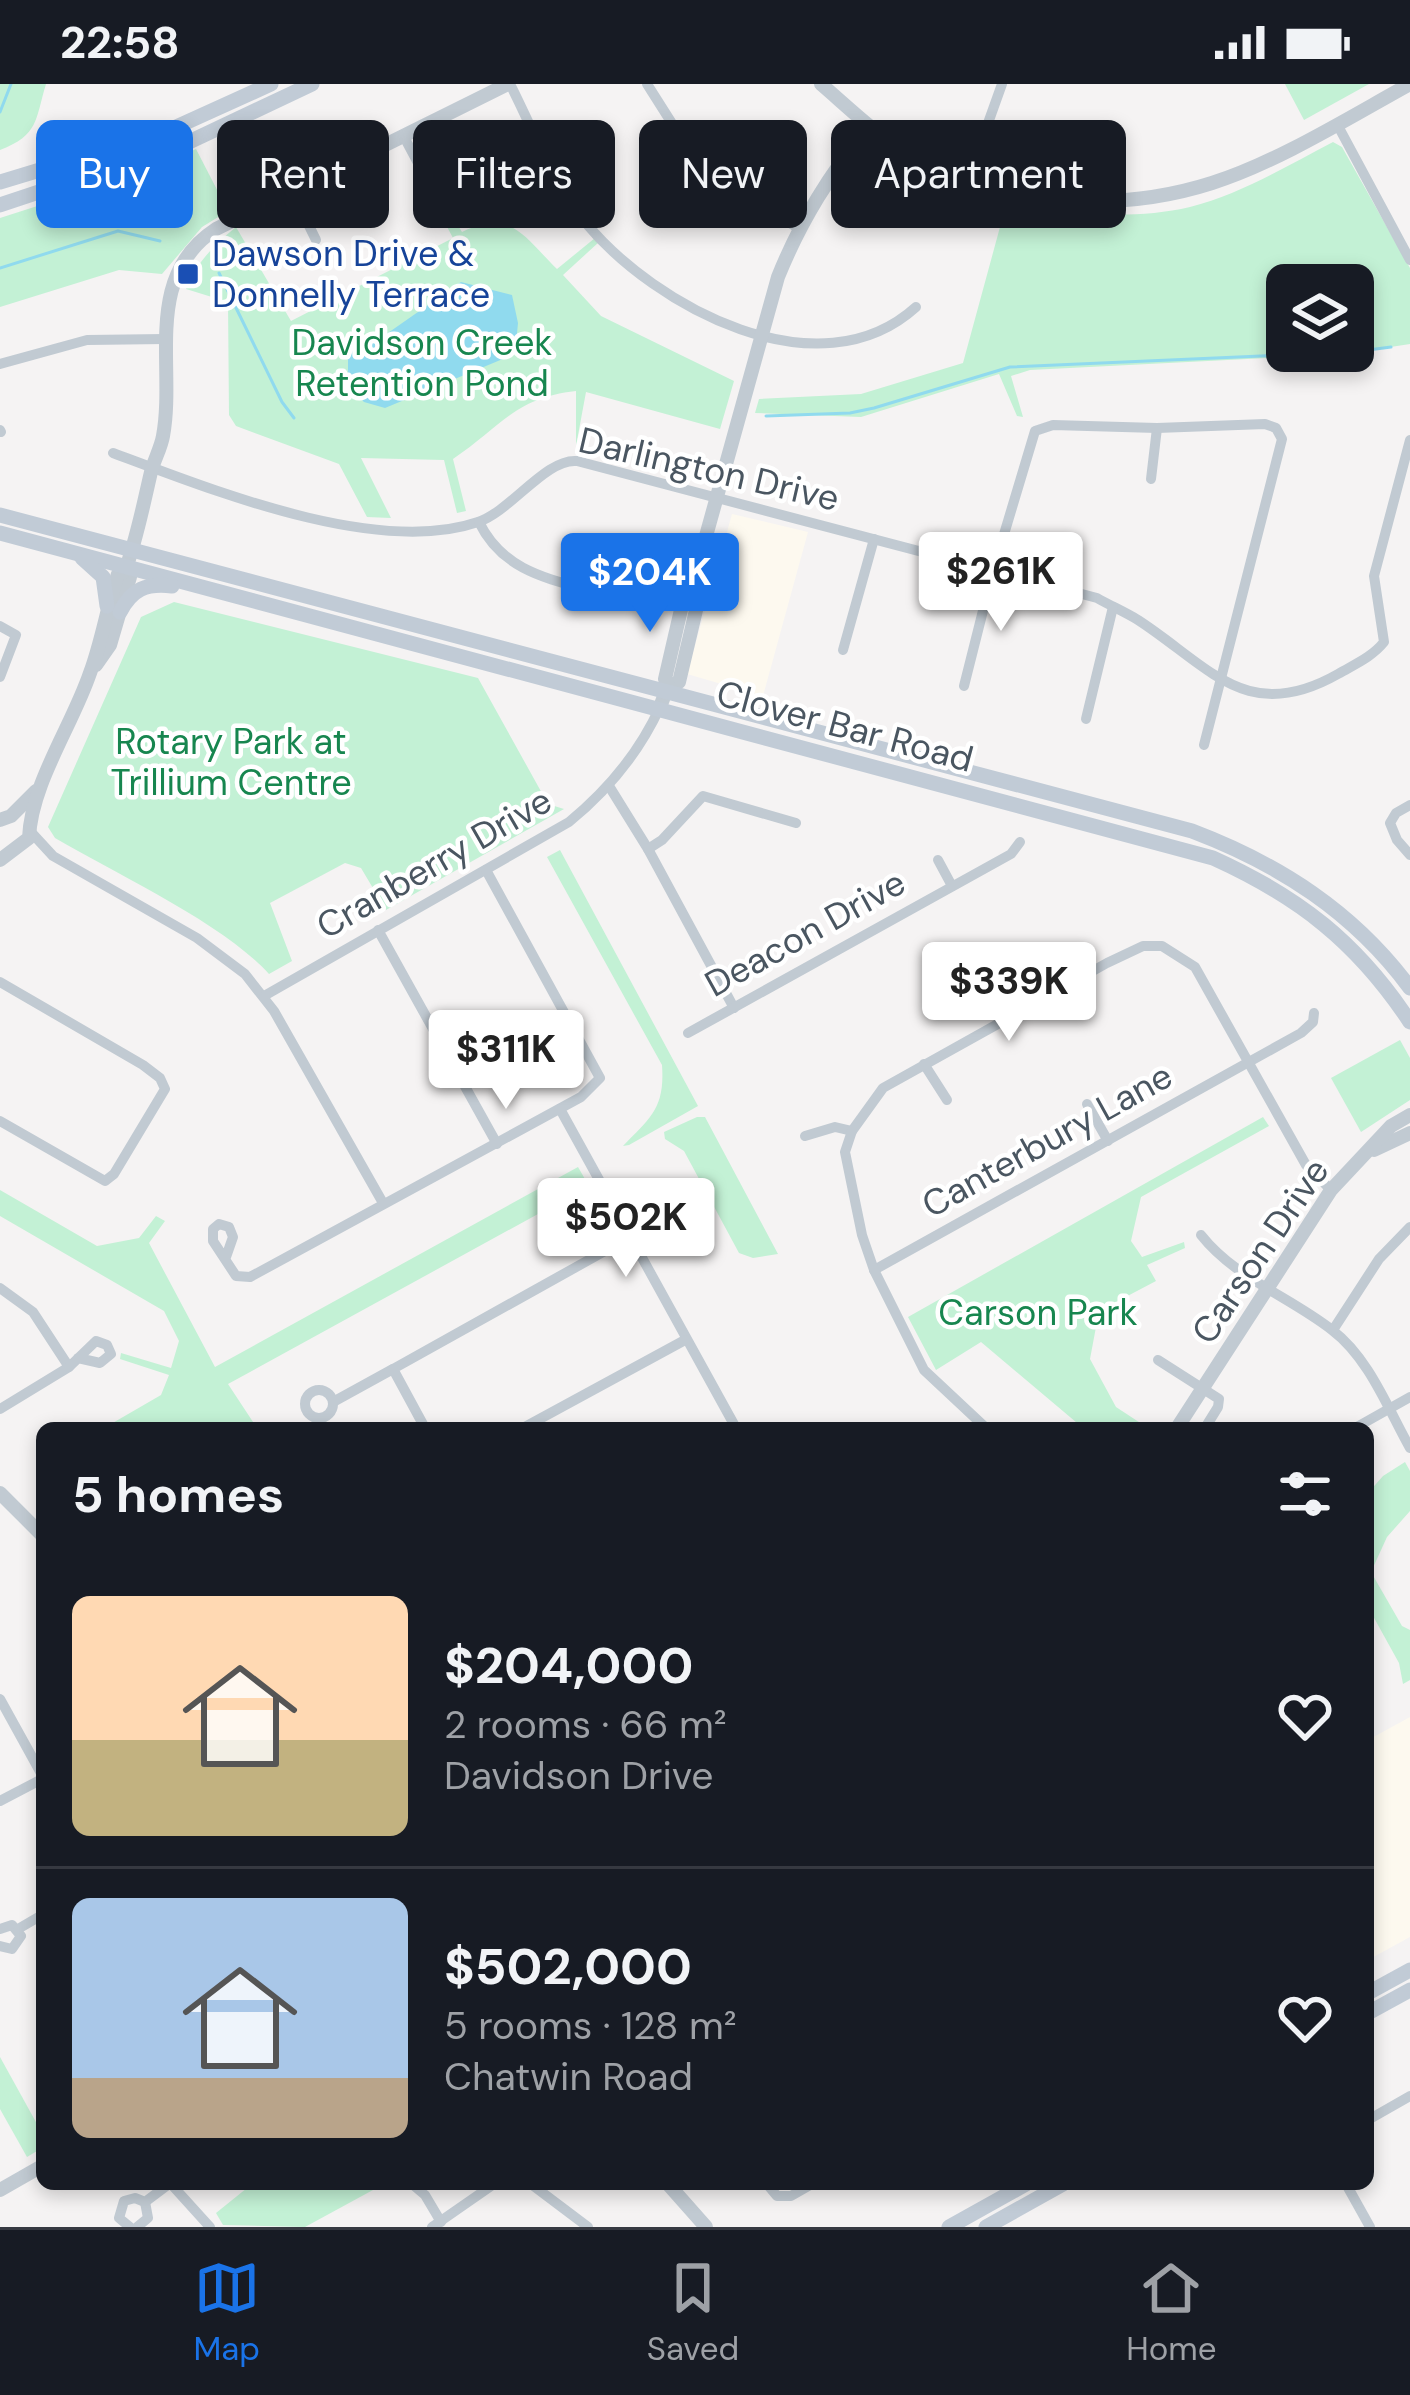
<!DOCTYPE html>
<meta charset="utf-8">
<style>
:root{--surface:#171b24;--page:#20242c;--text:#f1f3f6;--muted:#9ea1a6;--line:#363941;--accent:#1a73e8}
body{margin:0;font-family:"DM Sans",sans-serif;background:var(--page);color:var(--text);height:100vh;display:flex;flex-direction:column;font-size:45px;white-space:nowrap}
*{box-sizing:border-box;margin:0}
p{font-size:39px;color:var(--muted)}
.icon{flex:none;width:66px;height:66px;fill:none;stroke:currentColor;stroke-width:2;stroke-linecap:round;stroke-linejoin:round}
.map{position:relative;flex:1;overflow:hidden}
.sheet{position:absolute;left:36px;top:1338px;width:1338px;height:768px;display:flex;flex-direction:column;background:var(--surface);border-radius:18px;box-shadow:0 6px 18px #0003}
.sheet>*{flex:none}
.hud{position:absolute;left:36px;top:36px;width:1338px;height:108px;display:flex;gap:24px}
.tools{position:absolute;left:1266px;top:180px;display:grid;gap:24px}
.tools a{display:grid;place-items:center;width:108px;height:108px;border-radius:18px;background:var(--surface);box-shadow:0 6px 18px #0003;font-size:60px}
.price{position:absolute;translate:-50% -102px;padding:0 27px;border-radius:12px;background:#fff;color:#222;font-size:39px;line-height:78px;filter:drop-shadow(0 3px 6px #0008)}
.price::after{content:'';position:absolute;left:50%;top:72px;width:36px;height:27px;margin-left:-18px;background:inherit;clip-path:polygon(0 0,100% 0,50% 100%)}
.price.current{background:var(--accent);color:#fff}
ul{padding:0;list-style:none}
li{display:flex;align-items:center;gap:36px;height:300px;padding:0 36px}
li+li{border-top:3px solid var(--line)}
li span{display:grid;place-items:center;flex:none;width:336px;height:240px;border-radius:18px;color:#555}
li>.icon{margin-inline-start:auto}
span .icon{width:144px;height:144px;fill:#fffc;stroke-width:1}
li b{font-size:51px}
h2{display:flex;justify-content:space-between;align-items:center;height:144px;padding:0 36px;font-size:51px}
.chip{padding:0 42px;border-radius:18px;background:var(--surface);box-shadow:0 6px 18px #0003;font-size:42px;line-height:108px}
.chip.current{background:var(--accent);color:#fff}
.status{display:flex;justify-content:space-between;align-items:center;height:84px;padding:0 60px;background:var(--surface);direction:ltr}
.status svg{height:33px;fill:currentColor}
.dock{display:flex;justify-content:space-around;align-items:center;height:168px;border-top:3px solid var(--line);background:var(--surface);font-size:33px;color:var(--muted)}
.dock a{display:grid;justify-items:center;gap:6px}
.dock .current{color:var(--accent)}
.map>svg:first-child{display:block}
.commercial{fill:#fdf9ef}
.green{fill:#c3f1d5;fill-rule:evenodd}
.water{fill:#90daee}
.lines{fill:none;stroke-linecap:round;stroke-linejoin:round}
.stream{stroke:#90daee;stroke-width:3}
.minor{stroke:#c1cad2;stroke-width:10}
.tertiary{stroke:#c1cad2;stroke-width:14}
.secondary{stroke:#c1cbd6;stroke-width:15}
.transit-dot{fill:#1a4fb4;stroke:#fff;stroke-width:4.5}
.labels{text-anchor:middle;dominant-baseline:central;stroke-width:9;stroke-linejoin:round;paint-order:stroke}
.transit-label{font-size:36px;fill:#164399;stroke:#fff;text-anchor:start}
.park-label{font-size:36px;fill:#17864f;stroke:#fff}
.street-label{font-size:36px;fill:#4a5661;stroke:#fff}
</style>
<div class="status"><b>22:58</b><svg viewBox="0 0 49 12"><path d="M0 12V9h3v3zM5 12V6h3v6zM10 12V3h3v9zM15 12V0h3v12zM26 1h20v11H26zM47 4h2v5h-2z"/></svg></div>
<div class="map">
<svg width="1410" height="2143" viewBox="0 0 1410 2143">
<rect width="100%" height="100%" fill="#f5f3f3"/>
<g class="commercial">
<path d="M732 430 808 448 763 612 687 590Z"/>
<path d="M1410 1633V1853L1368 1876V1656Z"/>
</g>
<g class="green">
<path d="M0 0H46C35 36 39 51 0 66Z"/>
<path d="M1285 0H1369L1304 36Z"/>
<path d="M1333 58 1342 63 1410 184V260L1345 270 1030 286 1011 292 1023 333 1017 332 999 290 861 333 755 329 759 315 861 310 963 279 1006 121C1065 129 1131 137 1190 123 1241 110 1287 82 1333 58ZM1287 201H1353V267H1287Z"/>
<path d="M196 65 228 127 202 143 162 190 119 186 0 223V134L137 90Z"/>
<path d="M437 108 462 148C511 124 523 152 557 185L595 154 599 158 563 191 601 232 734 297 720 345 586 308 576 362V307C514 314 501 343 453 375L466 427 457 429 444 376 361 374 391 434 367 433 339 380 236 342 229 331 228 218 186 205C198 177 213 162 236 143L291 237 453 154 431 113Z"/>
<path d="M174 518 478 594 548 720 564 725 386 826 361 784 345 779 270 819 292 877 269 890C223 839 116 790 55 754L48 743 141 533Z"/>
<path d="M560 766 698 1022 629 1061 623 1062C651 1033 665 1024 662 981L547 773Z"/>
<path d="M1400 956 1410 974V1016L1361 1048 1331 994Z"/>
<path d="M697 1033H705L778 1170 753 1174 739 1169 684 1067 665 1055 664 1048Z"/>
<path d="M1263 1033 1269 1042 1141 1113 1131 1157 1142 1173 1184 1158 1185 1164 1147 1181 1156 1197 1118 1217 1096 1243 1090 1275 1116 1323 1148 1344H1083L981 1258 936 1286 908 1233Z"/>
<path d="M578 1083 589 1102 228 1300 257 1344H104L161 1311 169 1291 120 1275 121 1269 171 1284 179 1257 164 1227 0 1132V1106L97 1162 139 1154 156 1132 165 1137 149 1159 215 1283Z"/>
<path d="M1405 1378 1410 1387V1427L1387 1453 1371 1488 1402 1542 1410 1546V1596L1403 1600 1399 1579 1368 1523V1409L1383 1392Z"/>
<path d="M0 1973 42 2049V2064L27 2073 0 2025Z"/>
<path d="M252 2100H384L305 2143 223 2141 216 2129Z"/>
</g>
<path class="water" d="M461 198 512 211 518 239 515 270 385 324 364 318 348 302V267L358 259 385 251Z"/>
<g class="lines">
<g class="stream">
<path d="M0 28 11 0"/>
<path d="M0 184 118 147 160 157"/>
<path d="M219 189 282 318 294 334"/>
<path d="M766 332 850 329 874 324 1010 283 1353 268 1391 263"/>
</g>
<g class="minor">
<path d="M510 0C533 45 553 99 585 138 655 223 819 311 916 223"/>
<path d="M647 0 673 41 731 103 798 144"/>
<path d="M1337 40 1410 176"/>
<path d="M403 51 427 96"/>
<path d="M968 95 1002 0"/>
<path d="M292 107 316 156"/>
<path d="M0 280 87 256 165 255"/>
<path d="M0 346 1 348"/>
<path d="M113 369C210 405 377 473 478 438 511 427 546 374 577 377L1097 514C1111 522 1125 528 1138 536 1209 582 1247 642 1338 590 1355 580 1372 573 1384 558L1374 492 1410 356"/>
<path d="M1151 395 1157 344"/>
<path d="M479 438C505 492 558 496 610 512"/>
<path d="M0 542 16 551 0 593"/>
<path d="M843 566 874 455"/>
<path d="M964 602 993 487 1035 347 1053 341 1157 344 1265 340 1276 344 1282 355 1204 661"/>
<path d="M1086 635 1113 523"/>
<path d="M609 702 648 765 734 924"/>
<path d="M1410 721 1396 729 1390 739 1397 756 1410 771"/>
<path d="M30 747 53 772 197 854 245 890 274 927 383 1119"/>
<path d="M648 765 662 756 703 712 796 739"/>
<path d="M938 776 952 802"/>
<path d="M378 846 497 1060"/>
<path d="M0 898 143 981 160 994 165 1005 114 1090 105 1097 0 1037"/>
<path d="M264 912 569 738C608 706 639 669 660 623"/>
<path d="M688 949 1011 770 1020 758"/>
<path d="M924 980 947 1016"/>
<path d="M1087 1020 1108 1057"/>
<path d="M560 1025 736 1344"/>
<path d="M805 1052 835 1043 852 1047"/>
<path d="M1201 1151C1235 1194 1290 1213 1332 1246 1369 1274 1388 1325 1410 1364"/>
<path d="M226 1173 233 1153 229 1143 219 1140 213 1145V1157L236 1192 250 1193 581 1013 600 994 486 786"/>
<path d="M874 1186 1301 949 1313 938 1314 929"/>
<path d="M0 1204 33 1228 69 1283 0 1325"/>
<path d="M1333 1246 1379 1175 1410 1143"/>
<path d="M1158 1276 1219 1315 1218 1323 1205 1344"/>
<path d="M69 1283 96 1257 107 1261 111 1270 100 1279 78 1274"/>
<circle cx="319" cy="1320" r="14"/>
<path d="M333 1318 393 1285"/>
<path d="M425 1344 393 1285 630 1153"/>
<path d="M523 1344 685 1256"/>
<path d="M986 1344 924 1286 874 1186 862 1151 845 1068 852 1047 883 1004 1107 879 1143 862H1162L1195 883 1306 1081 1331 1106"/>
<path d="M1355 1344 1410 1313"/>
<path d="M0 1615 42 1691"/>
<path d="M0 1717 42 1695"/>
<path d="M0 1845 12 1841 21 1852 12 1865 0 1862"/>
<path d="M18 1845 42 1831"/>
<path d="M1368 2036 1410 2012"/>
<path d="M171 2100 210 2143"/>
<path d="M412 2100 425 2111 441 2138"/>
<path d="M531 2100 588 2143"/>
<path d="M767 2100 777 2112H791L812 2100"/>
<path d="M1346 2100 1370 2143"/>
<path d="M130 2143 119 2134 124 2117 135 2114 145 2118 169 2100"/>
<path d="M137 2143 148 2134 145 2118"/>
<path d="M432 2143 494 2100"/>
</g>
<g class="tertiary">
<path d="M821 0C849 24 876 51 908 69 999 120 1112 131 1212 99 1276 79 1350 33 1410 0"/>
<path d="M96 581 110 561 130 493 125 487"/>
<path d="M668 602 679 598 697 522 691 506"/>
<path d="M660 623 668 602 665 595 683 517 691 506 778 193C801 136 830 90 869 42"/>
<path d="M0 736 11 732 36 707"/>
<path d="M0 776 29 754C31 700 72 642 90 589 102 557 107 523 118 490L125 487C137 454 143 422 151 388 154 376 161 364 163 352 176 282 142 193 216 145L508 0"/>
<path d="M1374 1066 1410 1049"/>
<path d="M1177 1344 1331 1106 1391 1042 1410 1031"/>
<path d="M0 1409 42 1451"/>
<path d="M668 2100 706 2143"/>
<path d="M0 2106 42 2082"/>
</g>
<g class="secondary">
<path d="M0 98 165 48 271 0"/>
<path d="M0 121 189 58 312 0"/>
<path d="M0 431 1192 747C1279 780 1354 828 1410 904"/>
<path d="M0 449 1213 774C1299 813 1357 858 1410 938"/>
<path d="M82 474 103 493 107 522"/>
<path d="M120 528C132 505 146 499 172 502"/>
<path d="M1368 1909 1410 1886"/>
<path d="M1368 1929 1410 1906"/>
<path d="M949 2143 1026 2100"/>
<path d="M986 2143 1063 2100"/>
</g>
</g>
<rect class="transit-dot" x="176" y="178" width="24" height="24" rx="6"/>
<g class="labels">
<g class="transit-label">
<text x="212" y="169">Dawson Drive &amp;<tspan x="212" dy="41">Donnelly Terrace</tspan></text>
</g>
<g class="park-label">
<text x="422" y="258">Davidson Creek<tspan x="422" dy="41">Retention Pond</tspan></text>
<text x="231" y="657">Rotary Park at<tspan x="231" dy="41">Trillium Centre</tspan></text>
<text x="1038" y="1228">Carson Park</text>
</g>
<g class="street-label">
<text transform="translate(709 385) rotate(13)">Darlington Drive</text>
<text transform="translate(845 642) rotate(15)">Clover Bar Road</text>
<text transform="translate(434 779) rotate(-30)">Cranberry Drive</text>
<text transform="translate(805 849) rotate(-29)">Deacon Drive</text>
<text transform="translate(1047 1056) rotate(-29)">Canterbury Lane</text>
<text transform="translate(1260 1167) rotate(-56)">Carson Drive</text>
</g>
</g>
</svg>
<div class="tools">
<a><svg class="icon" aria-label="layers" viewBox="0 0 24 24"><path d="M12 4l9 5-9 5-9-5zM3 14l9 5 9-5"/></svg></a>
</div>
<b class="price" style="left:1001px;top:550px">$261K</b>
<b class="price current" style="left:650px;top:551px">$204K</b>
<b class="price" style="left:1009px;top:960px">$339K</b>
<b class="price" style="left:506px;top:1028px">$311K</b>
<b class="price" style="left:626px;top:1196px">$502K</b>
<div class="hud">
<a class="chip current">Buy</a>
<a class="chip">Rent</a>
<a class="chip">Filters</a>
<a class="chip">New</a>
<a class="chip">Apartment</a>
</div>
<section class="sheet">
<h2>5 homes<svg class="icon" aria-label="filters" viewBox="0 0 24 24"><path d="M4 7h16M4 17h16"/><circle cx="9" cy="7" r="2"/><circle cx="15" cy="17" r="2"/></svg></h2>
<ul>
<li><span style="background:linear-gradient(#ffd9b3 60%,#c2b280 0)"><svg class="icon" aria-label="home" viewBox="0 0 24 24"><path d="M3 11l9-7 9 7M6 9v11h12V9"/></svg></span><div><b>$204,000</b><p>2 rooms · 66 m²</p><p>Davidson Drive</p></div><svg class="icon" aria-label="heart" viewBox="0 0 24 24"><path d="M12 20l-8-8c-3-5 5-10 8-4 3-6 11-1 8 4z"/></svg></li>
<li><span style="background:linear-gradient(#a9c7e8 75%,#b9a48a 0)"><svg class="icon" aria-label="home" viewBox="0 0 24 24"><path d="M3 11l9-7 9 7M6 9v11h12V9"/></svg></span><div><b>$502,000</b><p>5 rooms · 128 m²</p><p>Chatwin Road</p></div><svg class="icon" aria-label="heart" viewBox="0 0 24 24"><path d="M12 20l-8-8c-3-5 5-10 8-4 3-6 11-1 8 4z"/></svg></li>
</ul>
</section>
</div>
<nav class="dock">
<a class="current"><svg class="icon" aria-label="map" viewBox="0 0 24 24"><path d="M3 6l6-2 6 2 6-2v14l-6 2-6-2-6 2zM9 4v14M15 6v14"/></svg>Map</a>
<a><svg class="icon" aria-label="saved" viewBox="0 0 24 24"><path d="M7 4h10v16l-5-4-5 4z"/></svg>Saved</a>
<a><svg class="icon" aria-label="home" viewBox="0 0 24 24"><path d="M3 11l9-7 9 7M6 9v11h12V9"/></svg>Home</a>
</nav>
